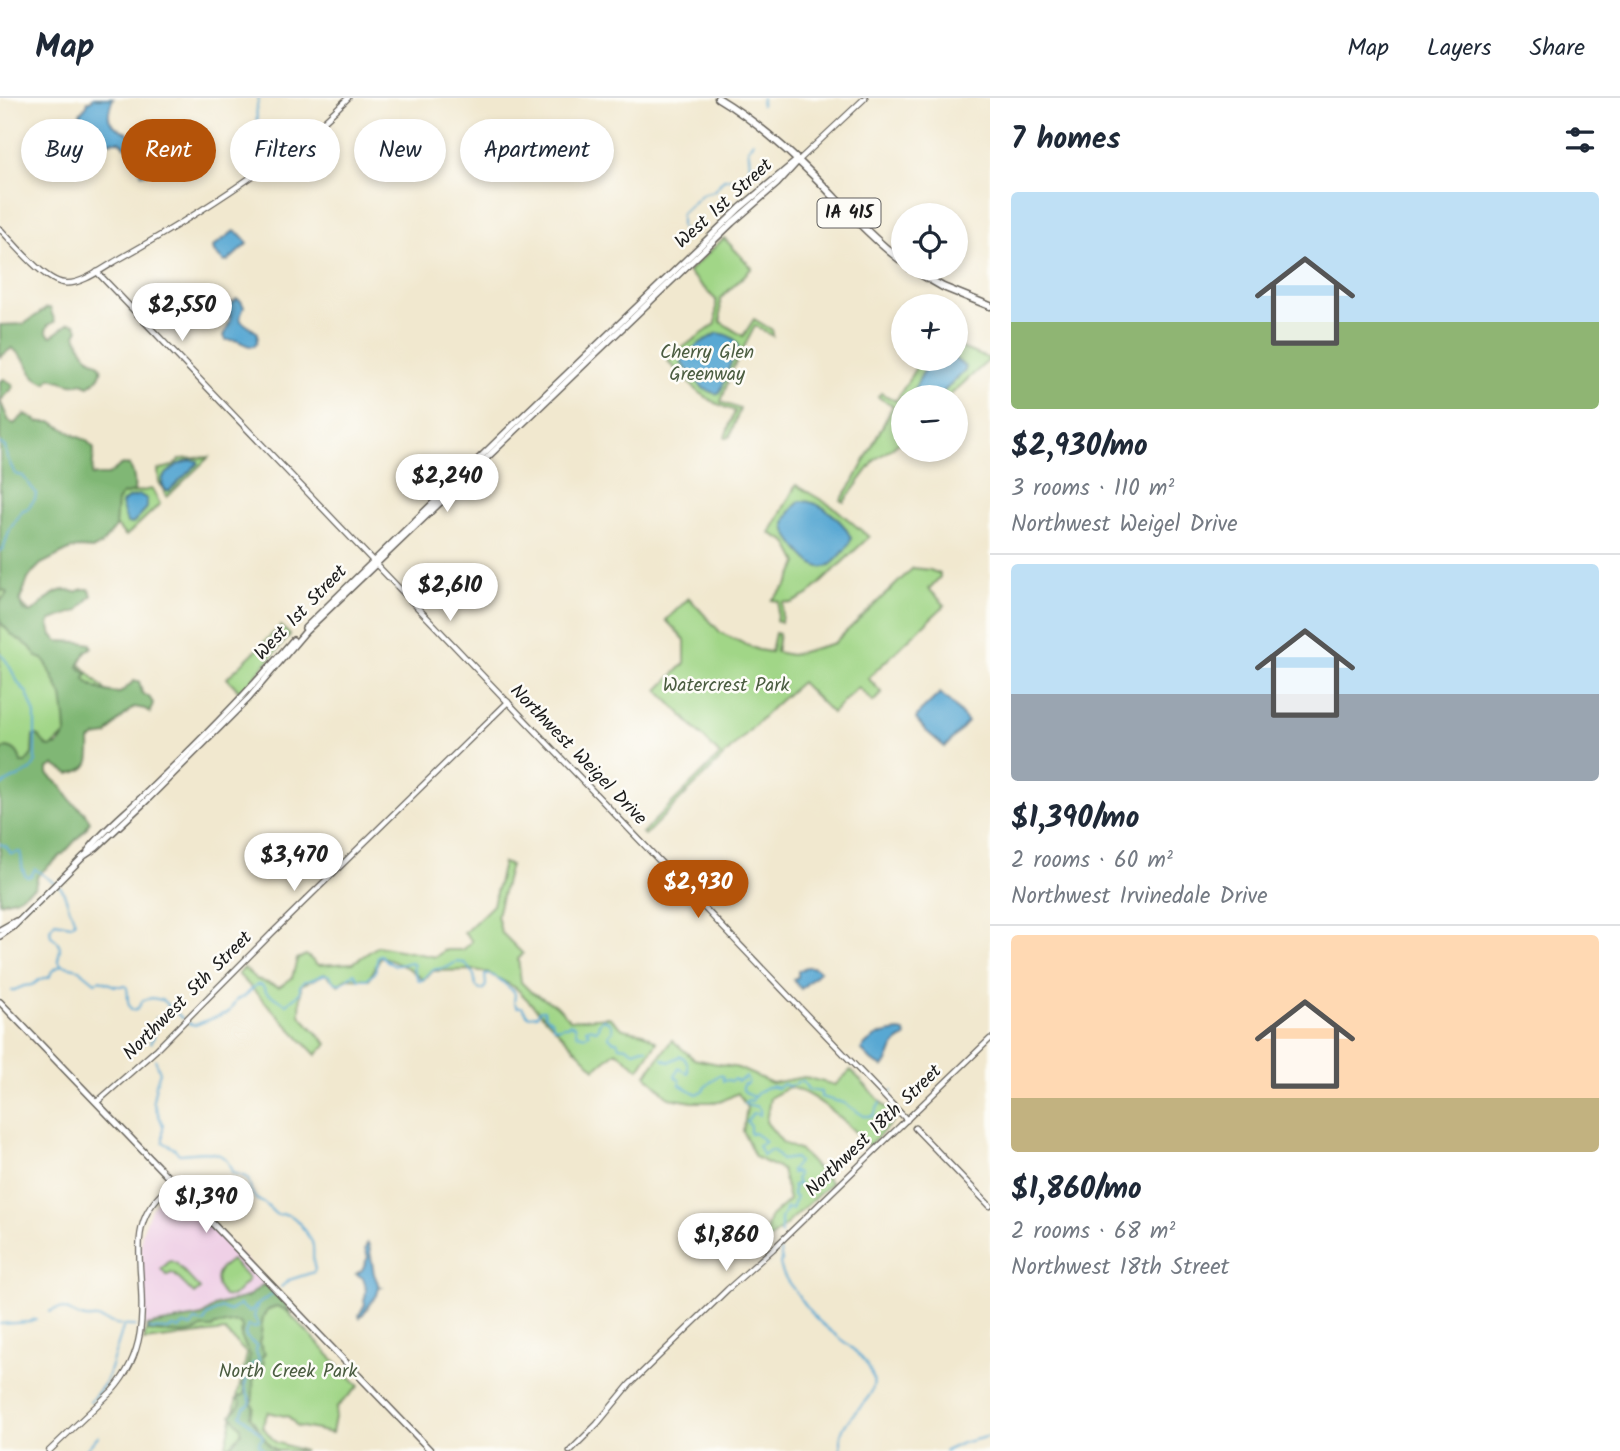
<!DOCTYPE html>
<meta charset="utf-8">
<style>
:root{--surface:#fff;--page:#f6f6f7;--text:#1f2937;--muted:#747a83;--line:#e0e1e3;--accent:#b45309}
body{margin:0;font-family:Kalam,sans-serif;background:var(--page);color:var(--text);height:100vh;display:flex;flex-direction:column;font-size:26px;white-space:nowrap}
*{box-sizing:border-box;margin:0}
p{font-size:23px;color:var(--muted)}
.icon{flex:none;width:38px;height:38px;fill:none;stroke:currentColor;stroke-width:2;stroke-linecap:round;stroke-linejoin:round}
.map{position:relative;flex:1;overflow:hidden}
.panel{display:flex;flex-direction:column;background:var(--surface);width:630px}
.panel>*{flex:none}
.guide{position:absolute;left:21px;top:21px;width:665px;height:63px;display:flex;gap:14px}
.tools{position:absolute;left:891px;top:105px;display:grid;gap:14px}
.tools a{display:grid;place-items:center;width:77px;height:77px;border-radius:50%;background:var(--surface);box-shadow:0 4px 10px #0003;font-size:35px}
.price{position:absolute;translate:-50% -60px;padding:0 16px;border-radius:24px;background:#fff;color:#222;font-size:23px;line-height:46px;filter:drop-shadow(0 2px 4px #0008)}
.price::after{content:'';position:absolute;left:50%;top:42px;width:21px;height:16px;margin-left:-10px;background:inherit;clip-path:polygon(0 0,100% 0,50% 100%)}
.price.on{background:var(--accent);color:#fff}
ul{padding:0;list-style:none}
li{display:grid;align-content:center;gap:14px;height:371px;padding:0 21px}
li+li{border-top:2px solid var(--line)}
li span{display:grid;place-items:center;height:217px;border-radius:7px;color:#555}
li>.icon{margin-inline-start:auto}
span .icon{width:126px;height:126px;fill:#fffc;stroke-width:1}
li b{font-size:30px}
h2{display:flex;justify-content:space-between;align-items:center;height:84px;padding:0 21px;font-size:30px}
.tag{padding:0 24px;border-radius:32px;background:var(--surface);box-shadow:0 4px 10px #0003;font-size:24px;line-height:63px}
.tag.on{background:var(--accent);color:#fff}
header{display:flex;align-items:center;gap:42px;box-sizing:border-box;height:98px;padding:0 35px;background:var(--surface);border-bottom:2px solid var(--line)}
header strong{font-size:33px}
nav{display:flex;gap:38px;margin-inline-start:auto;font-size:24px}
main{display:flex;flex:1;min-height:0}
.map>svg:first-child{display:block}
.built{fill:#efd0e6}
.green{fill:#a1d687;stroke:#5e7952;stroke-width:2}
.forest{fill:#80b774;stroke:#4e6a48;stroke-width:2}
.water{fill:#59a8d3;stroke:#3a6278;stroke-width:2}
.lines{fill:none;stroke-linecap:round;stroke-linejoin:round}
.stream{stroke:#59a8d3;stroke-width:2}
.tertiary-casing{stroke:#67635b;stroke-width:7}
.secondary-casing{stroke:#67635b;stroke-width:8}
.primary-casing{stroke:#67635b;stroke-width:9}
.tertiary{stroke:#fff;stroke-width:4.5}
.secondary{stroke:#fff;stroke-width:5}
.primary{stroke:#fff;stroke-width:6}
.labels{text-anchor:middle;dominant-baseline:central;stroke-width:5;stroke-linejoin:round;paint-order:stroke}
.shield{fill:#fdfcf7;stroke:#605f5e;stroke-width:2}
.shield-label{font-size:18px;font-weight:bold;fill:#1c1c1c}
.street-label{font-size:19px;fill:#1c1c1c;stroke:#fdfcf7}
.park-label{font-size:19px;fill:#4b5d41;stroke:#fdfcf7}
</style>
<header>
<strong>Map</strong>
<nav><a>Map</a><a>Layers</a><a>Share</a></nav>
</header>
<main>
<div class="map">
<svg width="990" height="1353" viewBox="0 0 990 1353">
<rect width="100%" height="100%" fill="#fdfcf7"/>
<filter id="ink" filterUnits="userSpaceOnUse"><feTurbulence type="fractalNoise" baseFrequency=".0143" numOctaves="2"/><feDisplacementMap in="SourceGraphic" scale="14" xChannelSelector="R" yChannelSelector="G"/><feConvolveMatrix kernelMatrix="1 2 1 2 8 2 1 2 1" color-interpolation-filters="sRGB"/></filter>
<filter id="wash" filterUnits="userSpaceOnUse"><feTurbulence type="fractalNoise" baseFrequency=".00686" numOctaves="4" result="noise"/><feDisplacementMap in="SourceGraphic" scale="28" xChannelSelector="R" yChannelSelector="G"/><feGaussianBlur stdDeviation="1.57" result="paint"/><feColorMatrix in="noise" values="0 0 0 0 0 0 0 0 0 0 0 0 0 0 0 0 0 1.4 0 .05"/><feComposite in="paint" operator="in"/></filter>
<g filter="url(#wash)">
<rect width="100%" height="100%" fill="#f1e8cf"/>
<path class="built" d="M173 1089 176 1090 266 1183 231 1217 147 1228 144 1227 145 1211 141 1151 142 1134 151 1111 161 1099Z"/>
<g class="green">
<path d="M724 140 752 170 720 201 721 224 743 238 754 221 772 232 773 236V238L755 228 733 270 721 304 740 311 730 338 727 340 725 339 735 313C703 303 690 286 668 263L683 249 716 226V202L688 174Z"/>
<path d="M956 248 990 261 948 299H903V341L894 349 876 361 844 404 841 402 854 383 893 308 878 299 881 295 896 303 921 261H956Z"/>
<path d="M209 359 167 399 159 384 158 372 172 368 181 361Z"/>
<path d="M796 387 835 410 869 439 808 497 792 505 783 504 781 524 776 523 779 503 772 502 787 487 798 465 787 444 770 435Z"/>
<path d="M152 391 160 406 126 438 106 417 119 397Z"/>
<path d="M913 470 930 472 940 476V479L929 491 945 507 868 580 882 595 873 604 858 589 832 615 801 584 775 607 645 737 642 735 720 657 658 592 685 565V542L666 522 689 500 721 535 758 552 771 554 775 535 779 536 776 554 791 557 834 545Z"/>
<path d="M0 484 108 595 0 699Z"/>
<path d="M281 528 290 537 241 595 227 580Z"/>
<path d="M503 765 510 767 497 817 501 834 523 856 518 861 521 884 531 894 556 907 570 922 609 919 623 931 643 935 657 944 639 971 616 953 595 971 516 890 488 875 476 872 432 873 424 882 408 870 381 858 369 881 346 880 339 887 325 876 301 887 300 917 327 946 316 957 238 876 244 870 256 881 279 889 292 880 297 861 306 857 318 867 353 865 378 848 436 859 444 852H463L472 843 464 835 493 807Z"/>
<path d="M672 942 694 961 738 970 772 985 804 979 835 987 851 972 896 1020 869 1048C850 1028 816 995 789 989L770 1000 766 1024 783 1045 801 1053 831 1085 762 1149 770 1119 789 1102 782 1072 755 1059 743 1033 747 1010 738 995 720 1004H693L669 1000 646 977Z"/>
<path d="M231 1162 247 1179 248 1183 232 1199 224 1198C210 1182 216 1172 231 1162Z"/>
<path d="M170 1163 176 1165 200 1191 194 1196 175 1177 171 1175 168 1178 161 1171Z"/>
<path d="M262 1187 359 1288 337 1309 332 1335 297 1328 289 1319 268 1314 262 1328 275 1344 304 1353H236L226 1347 247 1256 225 1233 144 1243 147 1228 231 1217Z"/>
</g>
<g class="forest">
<path d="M47 210H50L55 224 48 227 46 233 50 238H52L69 225 75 226 78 231 76 237C79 244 82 253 88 258 93 264 92 260 98 265 107 273 96 283 89 288L82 285C70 289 62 282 50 280L47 285C29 280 32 270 22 259 19 255 15 253 12 250L0 259V227L24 226Z"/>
<path d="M4 281 12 286 13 290 0 303 9 323 14 326 25 316 39 324H53L76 338 86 342 94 350 92 377H108L122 366 129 367C135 375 135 385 134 394L122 397 117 403 115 430 101 447 92 451 80 450 71 451 41 466 33 474 28 481 20 502 24 513 31 515C45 505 56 486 75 494L83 491H89L92 497 78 513 51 522 49 526 52 537 57 543 80 544 91 546 92 549 86 554 78 568 87 576 85 581C94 592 107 594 120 595L134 583H139L142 595 149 599 153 605 150 615 145 611 134 609C125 618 111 627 107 637L94 639 90 643C91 663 91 672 69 676L54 667 48 670V676L61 688 72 704 84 714 90 723 86 731 65 754 38 777 35 789 15 801 5 803 1 805H0V662L1 654 6 649C16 650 20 656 21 665H25L32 656 33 638 38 637 46 647 49 649 58 647 66 635 65 620 62 598 46 565 43 561 37 559 30 549 12 537 0 524V504L7 495 4 492 0 493V283Z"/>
<path d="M263 1187H266L284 1205 290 1214 277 1208C256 1214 265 1229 259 1245L265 1256 262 1259 264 1265 258 1278 253 1281C254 1290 253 1297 252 1306L254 1309 250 1318 270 1348 279 1353H225L226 1350 231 1347 241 1335V1329L231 1317C234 1312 239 1310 241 1305L238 1301 239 1299 245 1296 243 1288 250 1257 241 1239 242 1229 240 1225C233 1223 223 1228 215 1227L212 1230H202C190 1239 167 1235 153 1234L148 1233V1230L151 1227 202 1218 217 1207 247 1199Z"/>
</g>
<g class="water">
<path d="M94 0H113C105 21 107 26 128 35L131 40 146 54 150 73 149 75 142 76 140 71 145 65V62C136 57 127 50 119 43L101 44C91 38 82 27 80 15L87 7 88 3H90Z"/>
<path d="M234 133 240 136 248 145 228 163 224 164 214 154 213 149Z"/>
<path d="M237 201 241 203 244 209 240 219 241 223 258 235C258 256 247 247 238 243 236 242 228 242 226 242L224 238 230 223 229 208Z"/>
<path d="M718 235C726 236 740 241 738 251 737 256 732 262 730 267 727 276 724 285 720 294L716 296 704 291 681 265C687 251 705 242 718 235Z"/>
<path d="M930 261H955L966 269 965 273 938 299H910Z"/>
<path d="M191 362 198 363V365L169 393H166L162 386 163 379 177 367Z"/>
<path d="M140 397 147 401V410L133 425 131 426 127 425 121 406 128 400Z"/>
<path d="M800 403C820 402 843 422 851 440 850 448 844 453 839 459 834 464 828 471 820 469 809 467 785 438 785 427 785 418 794 409 800 403Z"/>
<path d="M940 595 954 608 968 624 945 649 925 632 916 621 918 616Z"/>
<path d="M806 869H813L820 873 801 891 793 881 798 879V873Z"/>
<path d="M900 933 905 934 906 939C888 946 894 957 883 969L872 963 861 952C870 939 885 934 900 933Z"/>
<path d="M367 1145 369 1147 374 1176 379 1188 382 1189 379 1190 377 1197 360 1220 359 1217 365 1206 364 1202C367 1195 366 1187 363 1180L356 1176 362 1172 368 1159 365 1151Z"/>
</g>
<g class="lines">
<g class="stream">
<path d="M259 0C254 15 256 41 272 49"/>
<path d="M761 7 762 0"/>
<path d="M679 148 685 141V134L681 129V116L702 96 714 93 724 81C749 80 753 76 748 51L753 43"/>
<path d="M0 345 5 349 7 359 15 376 23 378 36 395 35 401 27 411 23 412 10 431 3 451 0 453"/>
<path d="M0 555 7 564 19 586 27 595 35 616V660L36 664 31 672 0 688"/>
<path d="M0 746 6 748 11 756 20 754C23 762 20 773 27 779L31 778 35 771 60 789 63 793 75 824 71 827 55 824 50 831 51 838C62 845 61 850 58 861L61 867 79 871 95 884 100 882 115 888H126C130 895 125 904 131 911L134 912 138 910 143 902 152 900 162 902 182 920"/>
<path d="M12 893 24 888 32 887C39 883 40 879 49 880L52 873 60 868"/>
<path d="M188 925 195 927 229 914 236 902 245 898 256 887H262L267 895 286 906 300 895V888L304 883C318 884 325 867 334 884L341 886 354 875 359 881H367L375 875 378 858 381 857C393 870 395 869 410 864L414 867 413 870 419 883 424 881 432 872 448 869 456 864 465 865 474 877 476 888 480 892 484 891 486 887 485 877C497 875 505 888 514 893L515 897 514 904 517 909H522L528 918 537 917 540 912H544L545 917 553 924V928L557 930 563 928H567L569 926 575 928 577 936 586 938 589 936 586 931 589 930 596 932 598 931 599 925 603 921C609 923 611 925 613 932L609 936V939L613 943H617L619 948 627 949 634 953 643 950 647 951"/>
<path d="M150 945 155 937 156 920H162L166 915 168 909"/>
<path d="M155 961 160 974 156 986 153 1003 163 1027V1044L175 1051 179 1056C201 1055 226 1047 232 1075 257 1080 244 1083 254 1098 256 1102 260 1103 264 1105 270 1109 271 1113 277 1117 294 1113 299 1125 308 1138 311 1143 312 1141 313 1148 314 1157 312 1163 315 1171L314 1174 289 1182 281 1189"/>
<path d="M663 961 669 964 680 958 684 960 688 967V975L679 970 675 978 680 983V987L697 996 704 992V990L719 977 723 978V983L729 982 731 983 734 981 738 983 746 979 748 984 747 986H743V992L749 997 754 999 752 1003 748 1002 744 1005 749 1008H757L760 1012V1017L753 1015 747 1023 750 1028V1034L751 1036 754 1035 761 1040 765 1044 758 1048 763 1057 770 1052 774 1053 781 1062 795 1060 798 1064 791 1073 792 1075 795 1074 798 1076 796 1081 799 1088 796 1086 792 1088 794 1091 793 1097 796 1100 792 1111 786 1110V1113L781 1120V1136"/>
<path d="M891 994 892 993"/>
<path d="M754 999C760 992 767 986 777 990L783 986 788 988 797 986V984C806 983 804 987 809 992L821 994V999L844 1005 864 1018H873L880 1005"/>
<path d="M780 1153 782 1163 780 1164C781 1179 793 1189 801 1201 805 1206 809 1213 814 1218 831 1237 859 1249 871 1274 886 1305 832 1315 841 1353"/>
<path d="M257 1208 254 1219 258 1226 257 1229 254 1230 248 1227 245 1236 247 1240 257 1248 256 1254 259 1261 258 1264 252 1266C251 1271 245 1284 245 1287 245 1292 249 1299 251 1304L249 1307 244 1310 241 1317 262 1337 263 1340 260 1342 259 1346 265 1353"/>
<path d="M49 1214C66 1205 71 1218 86 1220 90 1221 93 1219 97 1220 110 1224 121 1229 135 1228"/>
<path d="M0 1226 29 1224 36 1221"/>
<path d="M149 1231 168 1232 174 1229 179 1231 184 1227 191 1229 195 1223 204 1225 207 1218 222 1210 229 1213 240 1207 249 1214 251 1213C254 1208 268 1200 274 1195"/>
<path d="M90 1304 103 1288 107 1280 123 1230"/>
<path d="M85 1353 98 1338"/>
<path d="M945 1353 962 1345 990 1338"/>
</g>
</g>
</g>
<g filter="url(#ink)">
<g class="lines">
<g class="tertiary-casing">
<g id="tertiary">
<path d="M798 63 865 0"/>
<path d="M0 131C14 145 44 183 64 185 81 188 106 168 121 160 183 125 244 87 300 43 317 30 333 15 348 0"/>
<path d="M97 174 907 1022"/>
<path d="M97 1004 156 952 272 835 508 604"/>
<path d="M915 1030 990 1108"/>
<path d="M49 1353 112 1293C146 1255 143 1217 140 1170 139 1152 138 1134 146 1117 152 1104 163 1094 174 1084"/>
<path d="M570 1353 597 1326 630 1286 728 1191 773 1151 990 941"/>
</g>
</g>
<g class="secondary-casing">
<g id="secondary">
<path d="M305 530 504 336 740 110 795 64"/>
<path d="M88 753C104 731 126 715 145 696 197 646 247 596 293 542"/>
<path d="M0 832 16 823"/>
<path d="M0 838 13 829 84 758 96 750 147 702 249 600 306 533 732 125 777 86 798 63"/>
<path d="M0 904 431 1353"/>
</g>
</g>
<g class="primary-casing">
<g id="primary">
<path d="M718 0C755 22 787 51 818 82 845 110 871 140 903 164"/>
<path d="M910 170 943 189 990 208"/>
</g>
</g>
<use href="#tertiary" class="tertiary"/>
<use href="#secondary" class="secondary"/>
<use href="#primary" class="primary"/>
</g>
</g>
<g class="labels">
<rect class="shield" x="817.5" y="100.5" width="63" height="29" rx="5"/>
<g class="shield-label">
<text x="849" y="115">IA 415</text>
</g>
<g class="street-label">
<text transform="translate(724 106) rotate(-42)">West 1st Street</text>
<text transform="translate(301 515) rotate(-46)">West 1st Street</text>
<text transform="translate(578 657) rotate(46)">Northwest Weigel Drive</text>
<text transform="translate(188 898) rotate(-45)">Northwest 5th Street</text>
<text transform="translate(874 1033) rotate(-44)">Northwest 18th Street</text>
</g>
<g class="park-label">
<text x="707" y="255">Cherry Glen<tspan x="707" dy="22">Greenway</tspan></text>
<text x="726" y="588">Watercrest Park</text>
<text x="288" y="1274">North Creek Park</text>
</g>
</g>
</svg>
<div class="tools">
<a><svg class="icon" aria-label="locate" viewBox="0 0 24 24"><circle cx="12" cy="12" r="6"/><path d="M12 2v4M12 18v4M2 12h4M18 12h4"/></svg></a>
<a>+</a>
<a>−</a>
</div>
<b class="price" style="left:182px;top:245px">$2,550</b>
<b class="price" style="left:447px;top:416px">$2,240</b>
<b class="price" style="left:450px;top:525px">$2,610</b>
<b class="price" style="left:294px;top:795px">$3,470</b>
<b class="price on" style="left:698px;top:822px">$2,930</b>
<b class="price" style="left:206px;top:1137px">$1,390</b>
<b class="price" style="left:726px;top:1175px">$1,860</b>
<div class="guide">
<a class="tag">Buy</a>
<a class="tag on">Rent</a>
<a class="tag">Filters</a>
<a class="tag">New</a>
<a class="tag">Apartment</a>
</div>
</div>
<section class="panel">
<h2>7 homes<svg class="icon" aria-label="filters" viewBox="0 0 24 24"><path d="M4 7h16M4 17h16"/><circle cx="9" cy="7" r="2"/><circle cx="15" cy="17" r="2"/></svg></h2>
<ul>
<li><span style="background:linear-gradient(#bfe0f5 60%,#8fb573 0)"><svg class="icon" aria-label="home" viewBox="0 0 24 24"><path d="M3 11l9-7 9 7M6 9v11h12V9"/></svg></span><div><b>$2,930/mo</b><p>3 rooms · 110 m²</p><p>Northwest Weigel Drive</p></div></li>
<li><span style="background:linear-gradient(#bfe0f5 60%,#9aa5b1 0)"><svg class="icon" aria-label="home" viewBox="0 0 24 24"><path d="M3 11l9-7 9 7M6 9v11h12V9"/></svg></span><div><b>$1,390/mo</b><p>2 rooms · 60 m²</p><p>Northwest Irvinedale Drive</p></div></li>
<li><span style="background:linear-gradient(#ffd9b3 75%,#c2b280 0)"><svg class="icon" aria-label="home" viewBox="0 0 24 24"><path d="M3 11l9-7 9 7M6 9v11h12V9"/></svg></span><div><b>$1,860/mo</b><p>2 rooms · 68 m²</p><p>Northwest 18th Street</p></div></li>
</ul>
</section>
</main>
